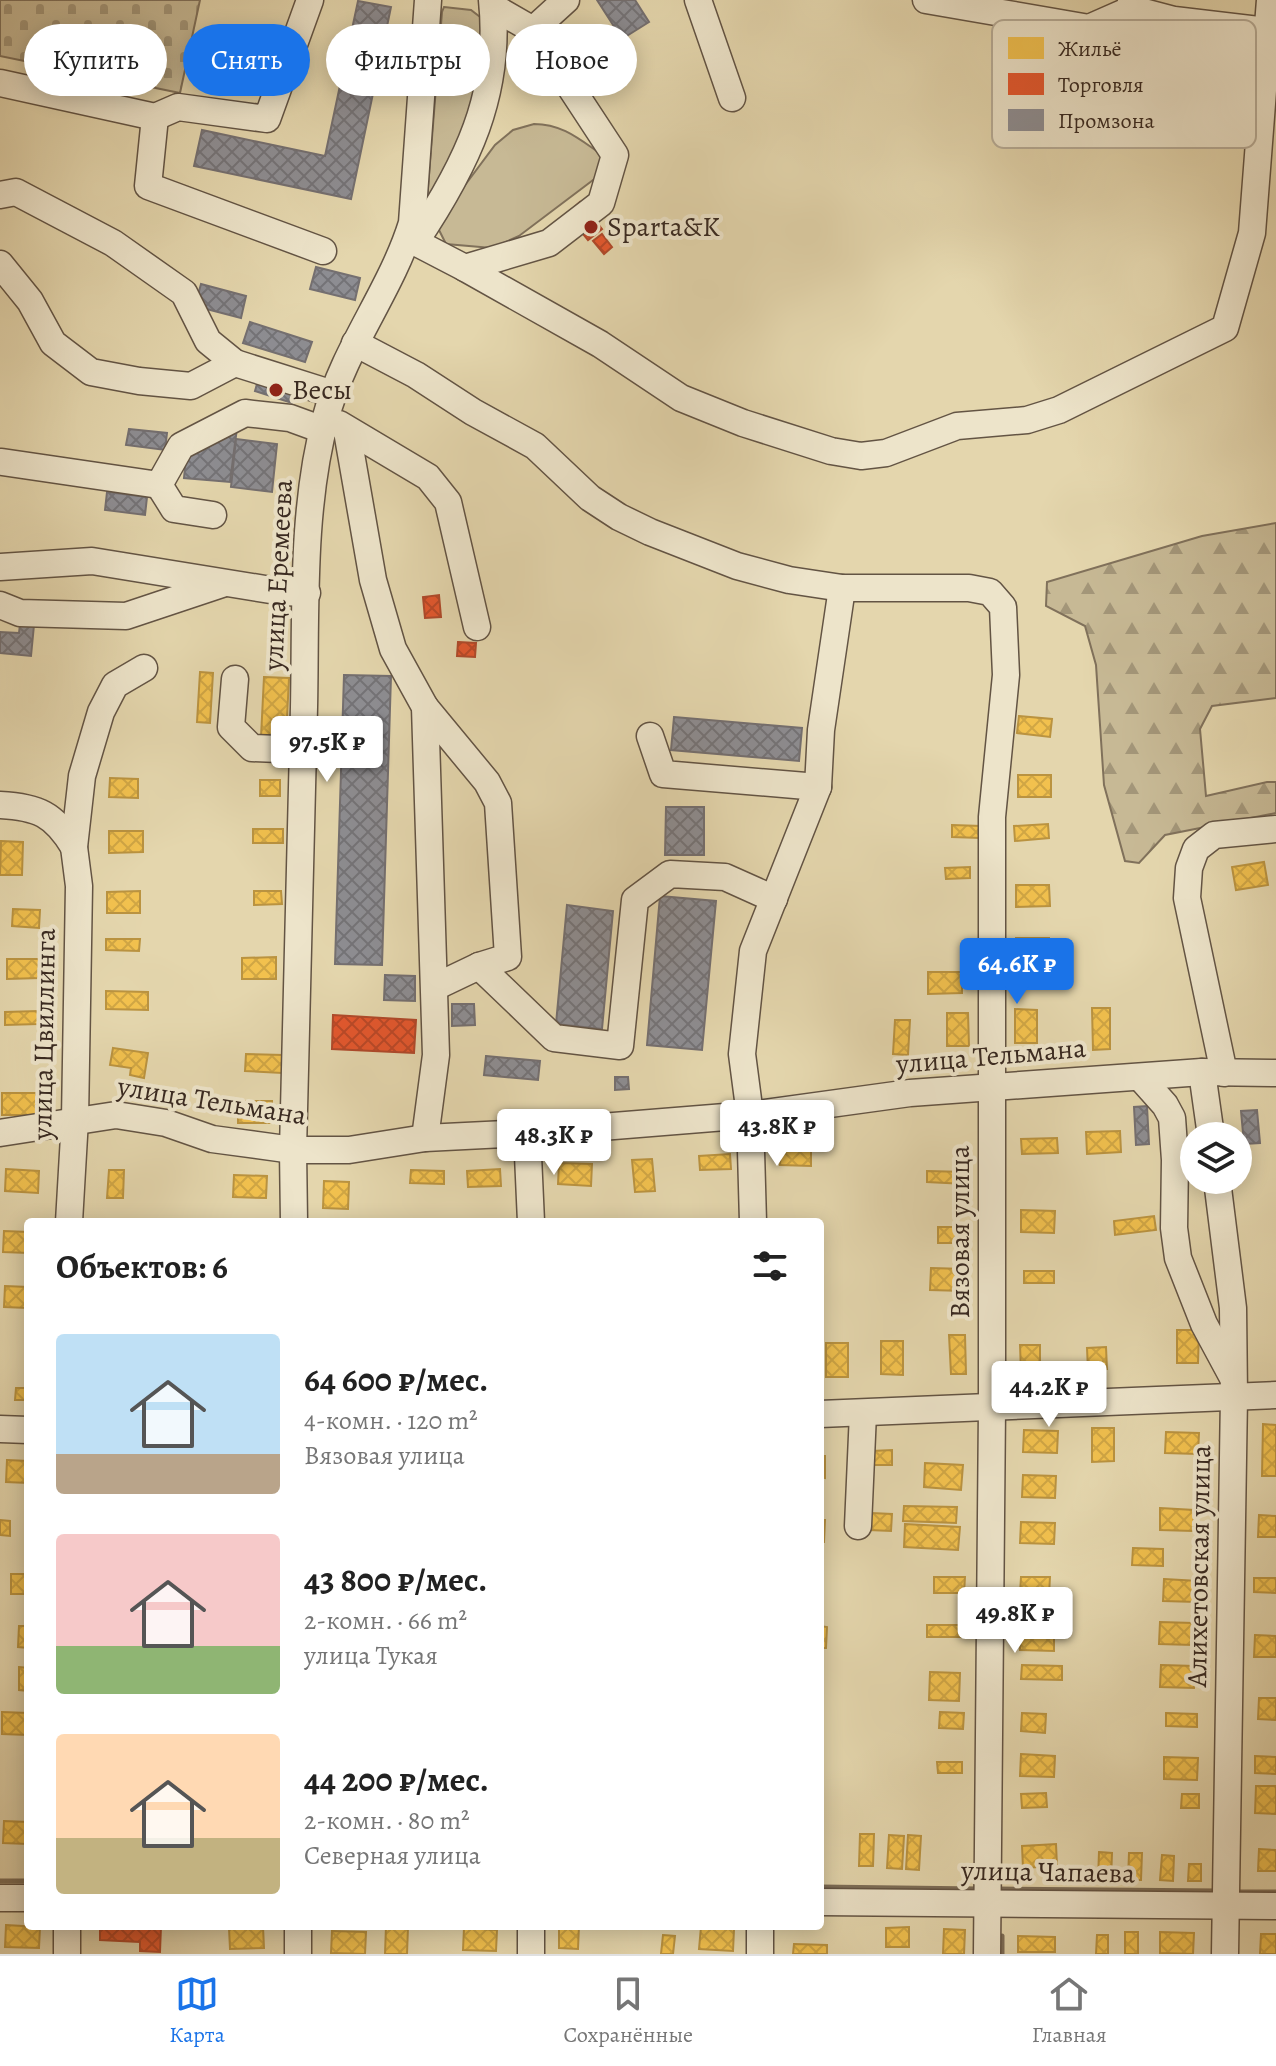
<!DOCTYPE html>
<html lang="ru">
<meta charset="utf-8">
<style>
:root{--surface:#fff;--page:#f2f2f2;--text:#222;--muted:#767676;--line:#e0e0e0;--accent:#1a73e8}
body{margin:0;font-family:Alegreya,serif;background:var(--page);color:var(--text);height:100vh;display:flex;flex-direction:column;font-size:30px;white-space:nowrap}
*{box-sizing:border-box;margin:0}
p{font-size:26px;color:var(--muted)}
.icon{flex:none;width:44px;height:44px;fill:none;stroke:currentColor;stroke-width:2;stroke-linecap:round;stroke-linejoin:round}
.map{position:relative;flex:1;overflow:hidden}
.details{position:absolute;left:24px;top:1218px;width:800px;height:712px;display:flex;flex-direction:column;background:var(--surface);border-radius:8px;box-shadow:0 4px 20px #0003}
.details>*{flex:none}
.hud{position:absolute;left:24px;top:24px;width:800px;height:72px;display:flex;gap:16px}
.tools{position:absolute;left:1180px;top:1122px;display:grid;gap:16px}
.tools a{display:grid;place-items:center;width:72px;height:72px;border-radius:50%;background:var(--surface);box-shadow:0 4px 20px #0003;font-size:40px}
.price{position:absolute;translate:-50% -68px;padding:0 18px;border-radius:8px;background:#fff;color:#222;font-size:26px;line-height:52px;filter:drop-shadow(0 2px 4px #0008)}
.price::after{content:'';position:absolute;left:50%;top:48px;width:24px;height:18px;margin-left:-12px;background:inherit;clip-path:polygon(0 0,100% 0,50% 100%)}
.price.current{background:var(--accent);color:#fff}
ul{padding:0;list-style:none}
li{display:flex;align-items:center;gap:24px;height:200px;padding:0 32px}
li span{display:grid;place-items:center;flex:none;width:224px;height:160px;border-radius:8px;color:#555}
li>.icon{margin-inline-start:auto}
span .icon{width:96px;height:96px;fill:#fffc;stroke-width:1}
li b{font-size:34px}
h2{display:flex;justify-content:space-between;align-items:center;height:96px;padding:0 32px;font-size:34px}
.pill{padding:0 28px;border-radius:36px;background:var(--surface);box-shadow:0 4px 20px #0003;font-size:28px;line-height:72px}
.pill.current{background:var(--accent);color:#fff}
.dock{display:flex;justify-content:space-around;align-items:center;height:112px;border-top:2px solid var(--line);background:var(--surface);font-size:22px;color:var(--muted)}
.dock a{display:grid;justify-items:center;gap:4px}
.dock .current{color:var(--accent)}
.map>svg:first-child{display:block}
.green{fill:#c7b995;stroke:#80715b;stroke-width:2}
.forest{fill:url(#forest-firs);stroke:#80715b;stroke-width:2}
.cemetery{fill:url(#cemetery-stones);stroke:#80715b;stroke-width:2}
.homes{fill:url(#homes-cross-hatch);stroke:#ba9340;stroke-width:2}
.shops{fill:url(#shops-cross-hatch);stroke:#b0492a;stroke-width:2}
.industry{fill:url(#industry-cross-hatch);stroke:#746f70;stroke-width:2}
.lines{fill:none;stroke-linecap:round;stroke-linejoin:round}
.stream{stroke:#7c6d58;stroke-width:5}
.minor-casing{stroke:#635444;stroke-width:29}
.minor{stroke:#ede4ca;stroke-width:26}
.poi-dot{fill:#8f2418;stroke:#ede4ca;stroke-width:3}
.labels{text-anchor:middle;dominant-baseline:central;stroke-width:8;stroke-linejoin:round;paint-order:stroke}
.poi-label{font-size:28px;fill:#382921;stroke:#ede4ca;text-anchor:start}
.street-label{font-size:28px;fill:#382921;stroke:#ede4ca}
.key{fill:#ede4ca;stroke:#b7ac97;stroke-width:2}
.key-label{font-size:22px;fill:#382921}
</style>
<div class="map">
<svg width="1276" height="1954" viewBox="0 0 1276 1954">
<defs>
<pattern id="forest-firs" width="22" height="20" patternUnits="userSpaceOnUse" patternTransform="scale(2)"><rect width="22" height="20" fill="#c7b995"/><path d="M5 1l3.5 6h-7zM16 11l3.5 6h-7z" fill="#a39679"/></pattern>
<pattern id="cemetery-stones" width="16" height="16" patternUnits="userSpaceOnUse" patternTransform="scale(2)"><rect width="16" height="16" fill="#c7b995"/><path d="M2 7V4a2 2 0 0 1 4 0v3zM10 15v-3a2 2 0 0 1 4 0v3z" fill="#a39679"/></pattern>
<pattern id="homes-cross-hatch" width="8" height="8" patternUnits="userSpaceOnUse" patternTransform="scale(2)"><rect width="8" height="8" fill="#f2c14e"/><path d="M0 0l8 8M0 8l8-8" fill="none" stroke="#d0a644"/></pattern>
<pattern id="shops-cross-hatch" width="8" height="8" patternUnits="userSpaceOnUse" patternTransform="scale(2)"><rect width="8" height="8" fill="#e4572e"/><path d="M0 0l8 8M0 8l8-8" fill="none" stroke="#ba4827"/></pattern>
<pattern id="industry-cross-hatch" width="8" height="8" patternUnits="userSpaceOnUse" patternTransform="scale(2)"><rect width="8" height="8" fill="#8d8d92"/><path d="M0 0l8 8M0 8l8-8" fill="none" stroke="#747377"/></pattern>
</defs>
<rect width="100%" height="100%" fill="#e4d6ad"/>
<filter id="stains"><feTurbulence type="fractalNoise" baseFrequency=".0025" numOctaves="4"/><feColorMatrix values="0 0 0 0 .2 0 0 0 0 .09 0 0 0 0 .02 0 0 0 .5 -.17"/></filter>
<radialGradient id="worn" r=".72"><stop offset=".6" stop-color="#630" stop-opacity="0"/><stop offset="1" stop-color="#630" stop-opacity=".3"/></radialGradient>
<g class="green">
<path d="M444 7 471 10 484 20 486 80 426 213 442 12Z"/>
<path d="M534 124C562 124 579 139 601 154V174L519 236 492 248 446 244 436 224 495 145 513 130Z"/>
</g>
<path class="forest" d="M1276 523V698L1212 706 1200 729 1206 796 1267 782H1276V813L1165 835 1139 863 1125 861 1104 785 1096 665 1085 626 1046 606 1047 582 1202 536Z"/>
<path class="cemetery" d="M0 0H200L180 93 0 56Z"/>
<g class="homes">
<path d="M200 672 213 673 210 723 197 722Z"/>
<path d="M264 677 289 678 286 738 261 737Z"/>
<path d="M1019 716 1052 719 1050 737 1017 733Z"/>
<rect x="1018" y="775" width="33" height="22"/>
<path d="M110 778 138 779V798L109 797Z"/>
<rect x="260" y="780" width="20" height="16"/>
<path d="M1048 824 1049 838 1015 841 1014 826Z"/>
<path d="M952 825 981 826 980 838 952 837Z"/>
<rect x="253" y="829" width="30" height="14"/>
<path d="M109 831H143V852L109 853Z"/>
<path d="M1 841 23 842 22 875H0Z"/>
<path d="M1264 862 1268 885 1236 890 1232 867Z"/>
<path d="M970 867V878L946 879 945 868Z"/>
<path d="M1016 885H1049L1050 906 1016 907Z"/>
<path d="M140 891V913H107V892Z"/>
<path d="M254 891H281L282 904 254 905Z"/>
<path d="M13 909 40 910 39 928 12 926Z"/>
<path d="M1016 938H1049V954L1016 955Z"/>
<path d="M106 939H140L139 951 106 950Z"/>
<path d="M276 957V979H242V958Z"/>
<path d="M7 959H40V978L7 979Z"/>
<path d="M928 972H962V993L928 994Z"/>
<path d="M106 991 148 992V1010L106 1009Z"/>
<path d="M1092 1008H1110V1049L1093 1050Z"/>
<path d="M1015 1009 1037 1010V1043H1015Z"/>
<path d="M38 1011V1024L5 1025V1012Z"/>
<path d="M947 1013H968L969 1046H947Z"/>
<path d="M895 1020H910L908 1055 893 1054Z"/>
<path d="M113 1048 148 1053 144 1078 130 1075 131 1068 110 1065Z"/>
<path d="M246 1054 283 1055 282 1073 245 1071Z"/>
<rect x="2" y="1093" width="34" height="22"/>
<rect x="238" y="1101" width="34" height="22"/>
<path d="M1120 1131 1121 1152 1087 1154 1086 1132Z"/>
<path d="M1057 1138 1058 1153 1022 1154 1021 1139Z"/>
<path d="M781 1150H811V1166L780 1165Z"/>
<path d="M730 1154 731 1169 700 1170 699 1156Z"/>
<path d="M652 1159 655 1191 635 1192 632 1160Z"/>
<path d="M559 1163 592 1164 591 1186 558 1184Z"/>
<path d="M6 1169 39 1171 38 1193 5 1191Z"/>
<path d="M500 1169 501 1186 468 1187 467 1171Z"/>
<path d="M109 1170H124L123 1198H107Z"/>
<path d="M411 1170 444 1171V1184L410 1183Z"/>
<path d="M927 1171 966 1172 965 1184 927 1182Z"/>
<path d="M234 1175 267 1176 266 1198 233 1197Z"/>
<path d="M324 1181 349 1182 348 1209 323 1208Z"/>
<path d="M1021 1210 1055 1211 1054 1233 1021 1232Z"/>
<path d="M1154 1216 1156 1230 1115 1235 1114 1221Z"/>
<rect x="938" y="1227" width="28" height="16"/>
<path d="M4 1231 28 1232V1253L3 1252Z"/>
<path d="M931 1268 965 1269 964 1291 930 1290Z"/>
<rect x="1024" y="1271" width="30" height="12"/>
<path d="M5 1286 28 1287V1308L4 1307Z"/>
<path d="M1177 1330H1199L1198 1363H1177Z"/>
<path d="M949 1335H965L966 1374H951Z"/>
<path d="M881 1341H903V1375L881 1374Z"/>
<rect x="826" y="1343" width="22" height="34"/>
<path d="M1020 1345H1040V1372H1021Z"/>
<path d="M1106 1347 1107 1369 1088 1370 1087 1348Z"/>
<path d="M16 1388H28V1400H15Z"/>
<path d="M1263 1424 1276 1425V1476H1262Z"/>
<path d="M1092 1428H1114V1461L1092 1462Z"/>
<path d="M1024 1430 1058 1431 1057 1453 1023 1452Z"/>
<path d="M1166 1432 1199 1433 1198 1454 1165 1453Z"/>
<path d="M892 1450V1465H872V1451Z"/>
<path d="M820 1456H825V1478L820 1477Z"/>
<path d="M7 1460 28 1461V1483L6 1482Z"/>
<path d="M925 1463 963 1465 961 1490 924 1487Z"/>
<path d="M1023 1475 1056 1476 1055 1498 1022 1497Z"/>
<path d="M904 1506 957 1507 956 1523 903 1521Z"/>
<path d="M1160 1508 1194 1510 1193 1531 1160 1530Z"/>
<path d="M871 1513 892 1514 891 1531 869 1530Z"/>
<path d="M1259 1515 1276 1516V1537H1258Z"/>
<path d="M0 1520 10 1521V1536L0 1535Z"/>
<path d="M820 1520H825L824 1542H820Z"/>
<path d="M1021 1522 1055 1523 1054 1544 1020 1543Z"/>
<path d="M905 1524 960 1527 958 1550 904 1547Z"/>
<path d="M1133 1548 1163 1549V1566L1132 1565Z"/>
<rect x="11" y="1574" width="17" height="20"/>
<path d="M934 1577H965L964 1593H934Z"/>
<path d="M1021 1577H1050L1049 1595 1020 1594Z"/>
<path d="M1254 1578H1276V1593L1254 1592Z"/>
<path d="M1164 1579 1198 1581 1197 1602 1163 1601Z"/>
<path d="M1160 1622 1193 1623V1645L1159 1644Z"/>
<rect x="927" y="1625" width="36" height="12"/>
<path d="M19 1626H28V1648L18 1647Z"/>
<path d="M820 1626 827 1627 826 1648H820Z"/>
<path d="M1021 1628 1054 1630V1651L1020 1650Z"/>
<path d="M1255 1635 1276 1636V1657H1254Z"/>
<path d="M1022 1665 1062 1666V1680L1021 1679Z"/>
<path d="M1161 1665 1195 1666 1194 1688 1160 1687Z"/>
<path d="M19 1667 28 1668V1691L19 1690Z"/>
<path d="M930 1672 960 1673 959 1701 929 1700Z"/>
<path d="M1259 1698H1276V1720L1258 1719Z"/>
<path d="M2 1712 28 1713V1735L2 1734Z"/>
<path d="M940 1712 964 1713 963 1729 939 1728Z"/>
<path d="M1022 1713 1046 1714 1045 1733 1021 1731Z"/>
<path d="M1166 1713 1197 1714V1727L1166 1726Z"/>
<path d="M1021 1754 1055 1756 1054 1777 1020 1776Z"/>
<path d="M1255 1756 1276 1757V1774L1255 1773Z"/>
<path d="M1164 1757 1198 1758 1197 1780 1164 1779Z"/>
<path d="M937 1762H962V1773H938Z"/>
<path d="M1256 1786H1276V1814L1255 1813Z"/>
<path d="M1046 1793 1047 1807 1022 1808 1021 1794Z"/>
<path d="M1182 1794H1199V1808H1181Z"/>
<path d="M4 1821 28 1822V1844L3 1843Z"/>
<path d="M860 1834H874L873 1866H859Z"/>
<path d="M889 1835 904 1836 902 1869 887 1868Z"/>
<path d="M908 1835 921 1836 919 1870 906 1869Z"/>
<path d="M1056 1844 1057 1866 1023 1868 1022 1846Z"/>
<path d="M1259 1849 1276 1850V1871H1258Z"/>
<path d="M1099 1852 1112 1853 1111 1880 1098 1879Z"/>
<path d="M1129 1853H1142L1141 1880H1128Z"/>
<path d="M1162 1855 1174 1856 1173 1881 1160 1880Z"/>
<path d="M1189 1864H1201V1881H1188Z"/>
<path d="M6 1925 40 1927 39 1948 5 1947Z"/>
<path d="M386 1926 408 1927 407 1954H385Z"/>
<path d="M559 1926H579L578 1949 559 1948Z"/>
<path d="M263 1927 264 1948 230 1949 229 1928Z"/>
<path d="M701 1927 734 1929 733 1951 699 1949Z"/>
<path d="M909 1927V1947H886V1928Z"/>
<path d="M464 1928 497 1930 496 1951 463 1950Z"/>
<path d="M944 1929 965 1930 964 1954H943Z"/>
<path d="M332 1931 366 1932 365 1954 331 1953Z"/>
<rect x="1125" y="1932" width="13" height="22"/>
<path d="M1160 1932 1194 1933 1193 1954 1160 1953Z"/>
<path d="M1261 1934H1276V1954H1260Z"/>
<path d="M663 1935 675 1936 673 1954H661Z"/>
<path d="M1097 1935H1108V1954H1096Z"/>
<path d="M1018 1936 1055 1937V1952H1018Z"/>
<path d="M794 1944 827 1945V1954H793Z"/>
</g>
<g class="shops">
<path d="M580 202 602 229 588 240 567 214Z"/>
<path d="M602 234 612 247 604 254 593 241Z"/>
<path d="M439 595 441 617 425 618 423 597Z"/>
<path d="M458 642 476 643 475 657 457 656Z"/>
<path d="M333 1015 416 1020 414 1053 332 1049Z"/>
<path d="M100 1926H161L160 1952 140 1951V1942L100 1940Z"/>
</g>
<g class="industry">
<path d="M597 0H635L649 22 622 39Z"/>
<path d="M358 1 391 7 351 199 194 166 202 130 325 156Z"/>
<path d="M316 267 360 278 355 300 310 289Z"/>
<path d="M201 284 246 296 241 318 195 306Z"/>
<path d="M250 322 312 342 305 362 243 343Z"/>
<path d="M259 377 296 388 292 403 255 391Z"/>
<path d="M237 428 230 482 184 478 186 457Z"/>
<path d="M129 429 167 433 165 450 126 445Z"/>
<path d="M236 439 277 444 272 492 231 487Z"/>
<path d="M107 492 147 497 145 515 105 510Z"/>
<path d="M20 624 34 625 31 656 0 653V632L19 633Z"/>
<path d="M344 675 391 676 382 965 335 964Z"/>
<path d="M674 717 802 728 799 761 671 750Z"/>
<path d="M666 807H704V855H665Z"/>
<path d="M660 896 716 901 702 1050 647 1045Z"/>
<path d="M567 905 613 911 602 1029 556 1024Z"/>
<path d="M385 975 415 976V1001L384 1000Z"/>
<path d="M452 1004H474L475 1025 452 1026Z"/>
<path d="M486 1056 540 1061 538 1080 484 1075Z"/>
<path d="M615 1077H628L629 1089 615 1090Z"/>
<path d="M1147 1106 1149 1144 1136 1145 1134 1107Z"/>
<path d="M1257 1110 1260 1143 1244 1144 1241 1111Z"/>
</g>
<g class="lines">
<g class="stream">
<path d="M0 1881H28"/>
<path d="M820 1887 979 1889"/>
<path d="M997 1889 1219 1891"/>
<path d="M1233 1892H1276"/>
<path d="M1002 1936V1954"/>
</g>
<g class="minor-casing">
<g id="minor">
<path d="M698 0 732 98"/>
<path d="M926 0 1089 28 1132 9 1131 0"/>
<path d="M1132 9 1174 20 1267 31"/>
<path d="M533 30 566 0"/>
<path d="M0 83 155 117 178 107 267 119 310 0"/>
<path d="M155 117 148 186 323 251"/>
<path d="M0 195 16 192 113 243 184 293 208 341 235 363 333 394"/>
<path d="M415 242 465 268 549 243 601 203 615 155 533 30 493 7"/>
<path d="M409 243 415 242C466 166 502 94 492 0"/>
<path d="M0 264 30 301 53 343 91 372 139 381 191 386 235 363"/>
<path d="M465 268 600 344 681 398 743 423 831 451 861 456 886 453 957 426 1027 420 1059 410 1225 328 1252 233 1270 0"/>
<path d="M355 343 416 375 473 412 535 446 590 498 619 517 650 532 737 566 789 580 842 588H969L990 592 1003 607 1006 675 992 817V1407L987 1954"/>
<path d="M339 424 428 477 448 502 477 627"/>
<path d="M347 431 373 580 393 649 425 707 436 1055 425 1138"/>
<path d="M2 462 159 485 181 446 245 413 290 418 323 430"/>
<path d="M159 485 174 509 213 515"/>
<path d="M0 567 92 561 283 592 307 593"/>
<path d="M0 605 20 613 126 616 222 584"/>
<path d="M235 679 231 727 252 748 303 750"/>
<path d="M425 707 487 782 498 803 508 957 479 966 435 987"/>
<path d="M650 736 663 774 818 787"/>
<path d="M0 805C38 807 54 814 74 847"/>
<path d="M479 966 554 1038 620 1046 635 900 670 874 725 877 774 899"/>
<path d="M1202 1072 1211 1136"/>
<path d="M1224 1073 1187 898 1189 868 1196 849 1214 835 1276 829"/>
<path d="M1140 1077 1165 1105 1172 1118 1175 1160 1174 1228 1178 1258 1204 1324 1232 1376"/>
<path d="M0 1133 116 1115 166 1123 212 1139 293 1150H349L425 1138 527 1133 750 1115 910 1093 1202 1072 1276 1073"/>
<path d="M527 1133 531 1222"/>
<path d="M1217 1180 1233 1308 1234 1396 1225 1954"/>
<path d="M69 1222 75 1119 79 886 74 847 82 776 101 712 115 685 144 668"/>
<path d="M294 1222 293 1150C297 1002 300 854 304 707 306 613 301 508 326 417 344 348 391 291 412 223L428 0"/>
<path d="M753 1222 750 1115 742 1054 753 951 818 787 821 730 842 588"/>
<path d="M820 1414 1276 1395"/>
<path d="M0 1429 28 1430"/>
<path d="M858 1526 863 1413"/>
<path d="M0 1898H28"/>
<path d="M820 1902 1276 1906"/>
<path d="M298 1926V1954"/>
<path d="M531 1926V1954"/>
<path d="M760 1926V1954"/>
<path d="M67 1954V1926"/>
</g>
</g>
<use href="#minor" class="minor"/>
</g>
<g class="poi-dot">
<circle cx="591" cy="227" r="8"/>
<circle cx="276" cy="390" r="8"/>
</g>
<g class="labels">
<g class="poi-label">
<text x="607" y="227">Sparta&amp;K</text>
<text x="292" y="390">Весы</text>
</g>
<g class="street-label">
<text transform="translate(278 575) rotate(-87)">улица Еремеева</text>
<text transform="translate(44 1034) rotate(-89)">улица Цвиллинга</text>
<text transform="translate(991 1056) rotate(-5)">улица Тельмана</text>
<text transform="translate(212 1101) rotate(9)">улица Тельмана</text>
<text transform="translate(960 1232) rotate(-90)">Вязовая улица</text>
<text transform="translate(1199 1566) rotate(-89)">Алихетовская улица</text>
<text transform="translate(1048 1872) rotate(1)">улица Чапаева</text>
</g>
</g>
<rect x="992" y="20" width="264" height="128" rx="12" class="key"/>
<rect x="1008" y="37" width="36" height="22" fill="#f2c14e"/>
<rect x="1008" y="73" width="36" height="22" fill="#e4572e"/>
<rect x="1008" y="109" width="36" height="22" fill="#8d8d92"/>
<g class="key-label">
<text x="1058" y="56">Жильё</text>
<text x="1058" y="92">Торговля</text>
<text x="1058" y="128">Промзона</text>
</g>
<rect width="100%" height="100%" filter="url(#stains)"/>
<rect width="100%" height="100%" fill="url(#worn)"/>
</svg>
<div class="tools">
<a><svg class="icon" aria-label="layers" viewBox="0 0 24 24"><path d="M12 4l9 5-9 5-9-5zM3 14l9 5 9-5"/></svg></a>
</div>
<b class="price" style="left:327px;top:784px">97.5K ₽</b>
<b class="price current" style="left:1017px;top:1006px">64.6K ₽</b>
<b class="price" style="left:777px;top:1168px">43.8K ₽</b>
<b class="price" style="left:554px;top:1177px">48.3K ₽</b>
<b class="price" style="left:1049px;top:1429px">44.2K ₽</b>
<b class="price" style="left:1015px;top:1655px">49.8K ₽</b>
<div class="hud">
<a class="pill">Купить</a>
<a class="pill current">Снять</a>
<a class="pill">Фильтры</a>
<a class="pill">Новое</a>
</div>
<section class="details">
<h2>Объектов: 6<svg class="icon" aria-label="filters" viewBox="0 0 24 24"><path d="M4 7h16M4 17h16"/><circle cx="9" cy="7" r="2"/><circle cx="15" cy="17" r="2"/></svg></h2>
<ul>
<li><span style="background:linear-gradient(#bfe0f5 75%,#b9a48a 0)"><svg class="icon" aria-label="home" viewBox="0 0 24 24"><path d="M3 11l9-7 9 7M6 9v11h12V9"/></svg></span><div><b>64 600 ₽/мес.</b><p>4-комн. · 120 m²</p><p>Вязовая улица</p></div></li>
<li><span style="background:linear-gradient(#f6c9c9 70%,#8fb573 0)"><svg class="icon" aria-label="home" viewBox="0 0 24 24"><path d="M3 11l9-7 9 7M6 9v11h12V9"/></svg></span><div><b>43 800 ₽/мес.</b><p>2-комн. · 66 m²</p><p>улица Тукая</p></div></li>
<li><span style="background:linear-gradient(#ffd9b3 65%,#c2b280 0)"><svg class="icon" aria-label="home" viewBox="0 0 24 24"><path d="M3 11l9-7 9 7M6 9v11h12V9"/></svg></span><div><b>44 200 ₽/мес.</b><p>2-комн. · 80 m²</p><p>Северная улица</p></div></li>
</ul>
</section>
</div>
<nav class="dock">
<a class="current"><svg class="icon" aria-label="map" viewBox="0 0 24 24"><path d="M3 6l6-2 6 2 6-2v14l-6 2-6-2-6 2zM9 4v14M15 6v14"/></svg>Карта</a>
<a><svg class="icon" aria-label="saved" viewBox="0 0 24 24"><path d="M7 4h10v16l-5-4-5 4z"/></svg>Сохранённые</a>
<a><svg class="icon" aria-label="home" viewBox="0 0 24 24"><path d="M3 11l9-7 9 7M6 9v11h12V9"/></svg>Главная</a>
</nav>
